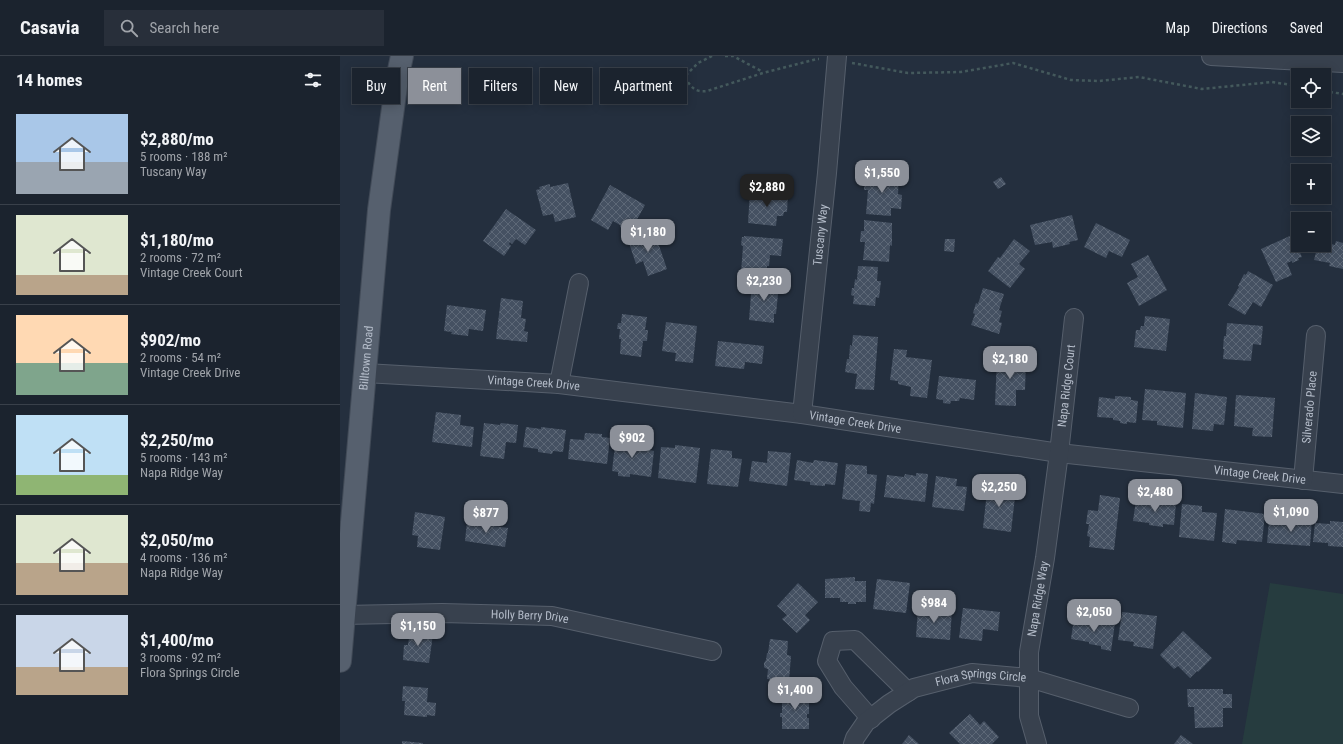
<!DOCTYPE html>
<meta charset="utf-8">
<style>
:root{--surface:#1b232e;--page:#282f3a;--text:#f1f3f6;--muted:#a0a4aa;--line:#39404a;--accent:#8c9099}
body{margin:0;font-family:"Roboto Condensed",sans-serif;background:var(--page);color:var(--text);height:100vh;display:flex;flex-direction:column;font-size:15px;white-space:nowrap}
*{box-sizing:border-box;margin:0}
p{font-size:13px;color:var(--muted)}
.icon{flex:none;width:22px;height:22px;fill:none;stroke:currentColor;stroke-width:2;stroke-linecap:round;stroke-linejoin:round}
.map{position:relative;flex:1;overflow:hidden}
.sheet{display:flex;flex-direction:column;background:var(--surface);width:340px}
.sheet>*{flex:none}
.banner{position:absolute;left:12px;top:12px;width:380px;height:36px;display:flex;gap:8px}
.buttons{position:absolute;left:951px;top:12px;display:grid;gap:8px}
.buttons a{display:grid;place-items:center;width:40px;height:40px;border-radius:0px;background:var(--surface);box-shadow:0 2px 10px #0003,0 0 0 1px var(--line);font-size:20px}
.price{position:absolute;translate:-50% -34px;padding:0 9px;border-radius:8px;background:var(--accent);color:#fff;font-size:13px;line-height:26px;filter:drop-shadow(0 1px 2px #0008)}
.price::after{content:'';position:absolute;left:50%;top:24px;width:12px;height:9px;margin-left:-6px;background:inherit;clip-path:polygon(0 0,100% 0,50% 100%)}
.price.current{background:#222;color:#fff}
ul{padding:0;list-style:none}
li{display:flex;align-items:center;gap:12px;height:100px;padding:0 16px}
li+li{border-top:1px solid var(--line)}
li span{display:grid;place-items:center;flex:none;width:112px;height:80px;border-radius:0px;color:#555}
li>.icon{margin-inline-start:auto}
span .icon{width:48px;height:48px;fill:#fffc;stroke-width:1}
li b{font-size:17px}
h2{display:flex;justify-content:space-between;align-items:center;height:48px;padding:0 16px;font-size:17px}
.chip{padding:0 14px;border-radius:0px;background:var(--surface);box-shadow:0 2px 10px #0003,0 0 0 1px var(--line);font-size:14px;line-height:36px}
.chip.current{background:var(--accent);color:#fff}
header{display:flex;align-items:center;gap:24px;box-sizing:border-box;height:56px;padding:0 20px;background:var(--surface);border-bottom:1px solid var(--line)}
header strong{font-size:19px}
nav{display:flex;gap:22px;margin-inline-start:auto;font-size:14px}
.search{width:280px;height:36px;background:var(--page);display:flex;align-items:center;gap:10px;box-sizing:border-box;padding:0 14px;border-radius:0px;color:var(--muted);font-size:15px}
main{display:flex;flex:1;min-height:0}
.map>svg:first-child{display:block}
.grass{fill:#263c3f}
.building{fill:url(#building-cross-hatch)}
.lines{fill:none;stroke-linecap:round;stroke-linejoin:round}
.minor-casing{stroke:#565f6c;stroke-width:20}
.major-casing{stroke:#414a57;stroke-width:24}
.path{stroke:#44595c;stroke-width:2.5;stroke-dasharray:3 3;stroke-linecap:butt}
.minor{stroke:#38414e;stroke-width:18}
.major{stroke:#56606e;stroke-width:22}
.labels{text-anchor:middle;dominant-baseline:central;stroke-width:3;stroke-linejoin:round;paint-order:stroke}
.street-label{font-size:12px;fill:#b4bcc9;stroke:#1d2633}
</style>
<header>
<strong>Casavia</strong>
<div class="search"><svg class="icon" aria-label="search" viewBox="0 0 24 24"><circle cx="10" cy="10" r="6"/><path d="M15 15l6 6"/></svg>Search here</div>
<nav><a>Map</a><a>Directions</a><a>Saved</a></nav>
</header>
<main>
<section class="sheet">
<h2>14 homes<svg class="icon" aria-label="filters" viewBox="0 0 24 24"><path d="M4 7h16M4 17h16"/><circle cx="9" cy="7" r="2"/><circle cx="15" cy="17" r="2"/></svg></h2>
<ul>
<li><span style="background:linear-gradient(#a9c7e8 60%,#9aa5b1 0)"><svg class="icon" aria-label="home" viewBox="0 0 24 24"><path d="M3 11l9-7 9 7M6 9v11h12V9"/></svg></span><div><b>$2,880/mo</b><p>5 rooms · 188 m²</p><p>Tuscany Way</p></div></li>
<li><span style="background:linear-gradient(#dfe7d0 75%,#b9a48a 0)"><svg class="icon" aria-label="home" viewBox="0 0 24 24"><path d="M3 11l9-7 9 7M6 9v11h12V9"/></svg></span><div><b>$1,180/mo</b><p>2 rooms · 72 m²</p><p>Vintage Creek Court</p></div></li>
<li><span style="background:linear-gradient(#ffd9b3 60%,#7fa58c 0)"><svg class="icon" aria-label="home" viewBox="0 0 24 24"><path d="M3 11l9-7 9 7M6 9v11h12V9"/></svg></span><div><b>$902/mo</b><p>2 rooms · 54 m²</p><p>Vintage Creek Drive</p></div></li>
<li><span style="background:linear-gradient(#bfe0f5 75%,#8fb573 0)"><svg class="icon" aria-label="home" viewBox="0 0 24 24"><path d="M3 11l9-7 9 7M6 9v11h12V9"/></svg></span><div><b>$2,250/mo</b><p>5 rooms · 143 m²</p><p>Napa Ridge Way</p></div></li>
<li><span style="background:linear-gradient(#dfe7d0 60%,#b9a48a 0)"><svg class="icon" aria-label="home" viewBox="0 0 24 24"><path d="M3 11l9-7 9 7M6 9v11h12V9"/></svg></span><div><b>$2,050/mo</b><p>4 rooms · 136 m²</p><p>Napa Ridge Way</p></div></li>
<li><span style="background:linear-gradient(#c9d6e8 65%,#b9a48a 0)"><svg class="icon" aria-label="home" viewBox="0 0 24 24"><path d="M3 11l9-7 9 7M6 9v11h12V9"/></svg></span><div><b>$1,400/mo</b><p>3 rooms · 92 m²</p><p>Flora Springs Circle</p></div></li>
</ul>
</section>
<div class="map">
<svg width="1003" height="688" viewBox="0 0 1003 688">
<defs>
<pattern id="building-cross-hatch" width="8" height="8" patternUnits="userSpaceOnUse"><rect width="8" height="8" fill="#455162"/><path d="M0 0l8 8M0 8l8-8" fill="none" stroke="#5d6877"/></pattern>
</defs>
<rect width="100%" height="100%" fill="#242f3e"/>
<path class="grass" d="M930 527 1003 538V688H902Z"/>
<g class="building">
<path d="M525 116 559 119 558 138 562 139 561 153 551 152V160L526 158 528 134H524Z"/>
<path d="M661 121 666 128 658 133 653 126Z"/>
<path d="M228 127 236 161 215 166 213 158 203 160 196 134 200 133 199 131 210 128V131Z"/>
<path d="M270 129 305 149 290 176 280 171V169L273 165 268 174 251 164Z"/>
<path d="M410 135 448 138 447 156H444L443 160H437L436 170 408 167Z"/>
<path d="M166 153 196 174 185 189 176 183 172 188 170 186 169 188 171 190 164 200 143 185Z"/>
<path d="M732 159 738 184 729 186 730 188 713 192 712 186 695 189 690 169Z"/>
<path d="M524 164 552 167V190L550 189 549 206 523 204 525 186H520L521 175H524Z"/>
<path d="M756 167 790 184 782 201 769 195 766 202 744 191Z"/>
<path d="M314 175 327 213 308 220 303 205 296 208 288 184Z"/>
<path d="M952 179 962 201 958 202 959 204 952 207V205L947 207 952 219 936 226 921 193Z"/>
<path d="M404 180 443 183 441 200 430 199 429 210H427V219L401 217 403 190 401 189 402 181H404Z"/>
<path d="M605 183H615L614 196 604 195Z"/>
<path d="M674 183 690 195 679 208 685 213 670 232 648 215 658 201 660 202Z"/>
<path d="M996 185 1003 187V213L989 210 990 207 974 204 978 189H984V186L995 189Z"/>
<path d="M808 199 827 234 799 250 787 227 798 221 791 208Z"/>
<path d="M518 210 538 211 537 225H541L539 242 536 241 535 250 513 248 514 240 511 239 512 232H514L515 223 517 224Z"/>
<path d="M908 215 933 229 921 251 913 246 905 259 888 249 899 231 898 230 904 218 906 219Z"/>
<path d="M412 226 439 228 436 258H434V267L409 264Z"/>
<path d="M643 232 664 238 659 254 662 255 659 266 662 267 659 278 631 269 635 258 633 257 636 247 638 248Z"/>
<path d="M161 242 183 245 181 262 186 263 184 275 188 276 187 286 156 283Z"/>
<path d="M107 249 146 254 143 275 129 273 128 280 111 278 112 276 104 275Z"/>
<path d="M282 258 307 261 305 274H308L307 285H303L301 301 280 298 281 283H279L280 273H277L278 267H281Z"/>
<path d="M805 260 830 263 826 295 794 291 796 274H800L801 270H804Z"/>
<path d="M326 266 357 270 353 307 335 305 336 297 322 295Z"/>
<path d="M887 267 923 270 921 289 913 288 911 305 883 303 884 293H883L884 280H886Z"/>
<path d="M513 279 538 281 534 334 515 333 517 318 505 316 507 303H509L510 289 512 290Z"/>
<path d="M378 285 424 290 422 308 405 306 404 313 375 310Z"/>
<path d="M554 293 567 294 566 301 592 304 587 342 570 340 571 331 558 328V325L550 324Z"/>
<path d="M657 302 686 303 685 334H676V350L655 349Z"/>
<path d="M599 320 636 324 634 344 620 342 619 345H611L610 348 603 347V344L596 343Z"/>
<path d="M805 333 846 337 843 372 817 369V365L802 364Z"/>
<path d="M855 337 887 341 884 369 874 368 873 375 852 373Z"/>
<path d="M896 339 935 342 932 381 912 380 913 372 894 370Z"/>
<path d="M775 340 791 341V344L798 345 796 367 787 366V368L780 367V365L773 364V362L757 361 759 341 775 343Z"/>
<path d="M96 356 121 359 120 369 134 371 132 391 92 386Z"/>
<path d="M144 367 160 369 161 367 178 369 176 387 166 386 164 403 140 400Z"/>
<path d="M186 371 201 373V371L226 374 223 396 213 395 212 398 198 396V393L183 391Z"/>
<path d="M245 377 262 378V381L270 382 267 408 228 403 230 383 244 384Z"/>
<path d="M276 381 296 383 295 390 310 391V394L314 395 311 421 290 418V421L278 420V416L272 415Z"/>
<path d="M335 389 360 392 356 427 318 422 321 391 335 392Z"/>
<path d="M371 393 392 395V402L402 403 398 431 367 428Z"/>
<path d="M428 395 451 397 447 430 409 425 412 405 427 407Z"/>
<path d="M457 404 473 407 474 404 498 407 495 429 485 428V430L470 429V426L454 424Z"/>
<path d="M506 408 527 410V418L537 419 534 448 531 447 530 456 519 455 520 445 502 443Z"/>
<path d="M576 417 588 418 585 446 544 441 547 419 564 421 565 418 576 420Z"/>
<path d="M596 420 617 423 616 430 627 431 624 455 592 451Z"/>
<path d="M648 426 668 429 667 440 675 441 671 476 643 472Z"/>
<path d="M760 439 780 442 774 494 749 491 750 481 747 480 749 468H746L748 454 758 455Z"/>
<path d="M796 444 812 446V444L836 447 834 469 823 468V471L809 469V467L793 465Z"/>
<path d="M842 448 862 450V456L877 457 874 485 839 481Z"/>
<path d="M885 453 925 458 922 486 897 484 896 488 882 486Z"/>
<path d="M75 456 105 461 100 494 77 491 78 480 72 479Z"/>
<path d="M960 462 972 463 970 490 927 487 929 465 947 467 948 465 960 466Z"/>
<path d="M990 465 1003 466V491L988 490V487L973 486 975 467 990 468Z"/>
<path d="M127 466 168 472 165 491 125 485Z"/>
<path d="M515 521V525H526V546H516V548H508V546H500V542H485V523Z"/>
<path d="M537 523 570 527 566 557 533 553Z"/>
<path d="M458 527 478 546 465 559 470 564 457 577 442 563 447 559 437 550Z"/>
<path d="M578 552 612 553 610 584 576 581Z"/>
<path d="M623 552 660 556 658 575 643 573 642 585 619 582Z"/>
<path d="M782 556 817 560 813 593 793 590 794 586 778 584Z"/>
<path d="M734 562 775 567 771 595 761 593V590L749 588V586L731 583Z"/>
<path d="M70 575 93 578 89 607 63 604 64 589H68Z"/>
<path d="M843 575 872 602 858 616 857 615 850 622 838 610 834 613 820 599Z"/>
<path d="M430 583 448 585 447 599 451 600 449 625 427 623 428 613 425 612 424 611V607L426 604 427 597H428Z"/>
<path d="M63 630 88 632 87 646 96 647 95 660 87 659V661L64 659 65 645H62Z"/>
<path d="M847 633H883V638H892V652H883V671L855 672 854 651H848Z"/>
<path d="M469 636V658H467V662H469V673H442V661H440V657H442V637Z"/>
<path d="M630 658 640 669 644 665 659 681 652 688H620L609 677Z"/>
<path d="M569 679 579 688H562Z"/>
<path d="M841 679 853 688H834Z"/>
<path d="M62 685 83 687V688H62Z"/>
</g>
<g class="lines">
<g class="minor-casing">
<g id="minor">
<path d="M871 0 1003 7"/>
<path id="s1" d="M25 317 219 328 462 358 719 397 1003 428"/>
<path d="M219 328 239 227"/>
<path id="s2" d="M462 358 487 117 497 0"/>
<path id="s3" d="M963 424 976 279"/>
<path id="s4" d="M4 559 102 557 212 560 372 595"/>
<path d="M531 663 503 631 487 605 493 585 515 584 568 636"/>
<path id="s5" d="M513 688 515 682 526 666 549 648 574 632 632 617 689 622 789 652"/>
<path id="s6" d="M697 688 689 660V596L705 502 719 397 734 262"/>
</g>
</g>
<g class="major-casing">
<g id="major">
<path id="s7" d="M0 605 39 154 57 23 62 0"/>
</g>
</g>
<g class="path">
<path d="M372 0 358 7 344 21C351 30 354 37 367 35L423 17 477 3H479"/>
<path d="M385 0H393L423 16"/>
<path d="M512 7 568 17 621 16 673 7 731 24 759 25 799 21 862 33 932 26 958 30"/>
<path d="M984 35 1003 38"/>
</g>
<use href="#minor" class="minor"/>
<use href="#major" class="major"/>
</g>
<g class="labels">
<g class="street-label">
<text stroke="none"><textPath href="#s2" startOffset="180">Tuscany Way</textPath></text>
<text stroke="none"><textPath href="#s7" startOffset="304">Billtown Road</textPath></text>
<text stroke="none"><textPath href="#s1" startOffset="169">Vintage Creek Drive</textPath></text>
<text stroke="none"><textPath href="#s6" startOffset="362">Napa Ridge Court</textPath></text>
<text stroke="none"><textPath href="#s3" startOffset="73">Silverado Place</textPath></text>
<text stroke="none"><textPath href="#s1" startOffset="493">Vintage Creek Drive</textPath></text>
<text stroke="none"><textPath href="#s1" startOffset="901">Vintage Creek Drive</textPath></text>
<text stroke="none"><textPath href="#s6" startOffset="147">Napa Ridge Way</textPath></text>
<text stroke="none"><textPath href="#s4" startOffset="186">Holly Berry Drive</textPath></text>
<text stroke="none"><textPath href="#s5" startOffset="153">Flora Springs Circle</textPath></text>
</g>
</g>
</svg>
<div class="buttons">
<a><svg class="icon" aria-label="locate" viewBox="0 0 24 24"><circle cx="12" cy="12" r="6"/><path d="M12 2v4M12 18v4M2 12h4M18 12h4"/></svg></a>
<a><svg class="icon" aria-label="layers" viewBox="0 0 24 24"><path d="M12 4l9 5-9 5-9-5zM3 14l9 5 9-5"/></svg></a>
<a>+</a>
<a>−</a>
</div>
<b class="price" style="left:542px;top:138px">$1,550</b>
<b class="price current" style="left:427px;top:152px">$2,880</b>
<b class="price" style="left:308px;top:197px">$1,180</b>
<b class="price" style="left:424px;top:246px">$2,230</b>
<b class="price" style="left:670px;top:324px">$2,180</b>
<b class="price" style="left:292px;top:403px">$902</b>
<b class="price" style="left:659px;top:452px">$2,250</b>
<b class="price" style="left:815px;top:457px">$2,480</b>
<b class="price" style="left:951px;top:477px">$1,090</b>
<b class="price" style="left:146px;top:478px">$877</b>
<b class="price" style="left:594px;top:568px">$984</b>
<b class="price" style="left:754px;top:577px">$2,050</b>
<b class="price" style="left:78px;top:591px">$1,150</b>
<b class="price" style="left:455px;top:655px">$1,400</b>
<div class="banner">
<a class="chip">Buy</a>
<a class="chip current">Rent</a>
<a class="chip">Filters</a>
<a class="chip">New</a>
<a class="chip">Apartment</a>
</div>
</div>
</main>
